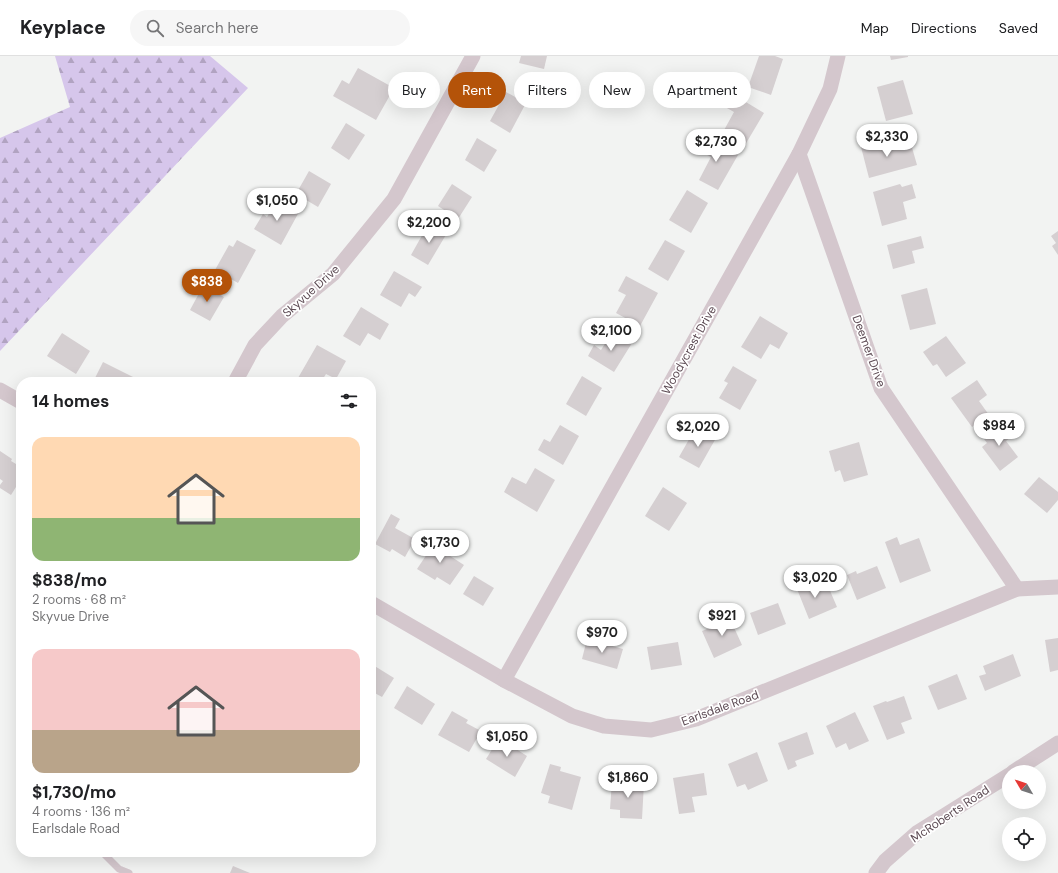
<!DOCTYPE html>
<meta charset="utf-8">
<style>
:root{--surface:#fff;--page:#f6f6f6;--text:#202124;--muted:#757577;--line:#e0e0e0;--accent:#b45309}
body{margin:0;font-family:"DM Sans",sans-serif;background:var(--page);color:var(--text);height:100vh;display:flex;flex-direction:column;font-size:15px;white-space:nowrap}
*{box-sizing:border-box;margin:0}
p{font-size:13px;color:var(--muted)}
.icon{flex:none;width:22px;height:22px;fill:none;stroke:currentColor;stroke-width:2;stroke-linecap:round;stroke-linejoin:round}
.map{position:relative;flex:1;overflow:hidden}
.details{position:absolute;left:16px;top:321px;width:360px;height:480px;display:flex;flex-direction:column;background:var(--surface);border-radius:16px;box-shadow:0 4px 16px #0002}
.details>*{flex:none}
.top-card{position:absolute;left:388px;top:16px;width:380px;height:36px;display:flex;gap:8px}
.needle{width:26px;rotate:309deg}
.fabs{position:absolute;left:1002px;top:709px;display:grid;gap:8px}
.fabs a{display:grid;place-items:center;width:44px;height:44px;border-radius:50%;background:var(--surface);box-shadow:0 4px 16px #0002;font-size:20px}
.price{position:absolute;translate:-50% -34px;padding:0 9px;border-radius:14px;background:#fff;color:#222;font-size:13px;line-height:26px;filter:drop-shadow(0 1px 2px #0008)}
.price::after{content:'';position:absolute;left:50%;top:24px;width:12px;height:9px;margin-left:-6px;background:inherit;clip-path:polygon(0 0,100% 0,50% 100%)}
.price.active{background:var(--accent);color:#fff}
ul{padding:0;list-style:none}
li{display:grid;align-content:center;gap:8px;height:212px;padding:0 16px}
li span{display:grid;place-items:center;height:124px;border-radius:12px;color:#555}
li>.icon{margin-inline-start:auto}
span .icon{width:72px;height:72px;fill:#fffc;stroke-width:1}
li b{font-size:17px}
h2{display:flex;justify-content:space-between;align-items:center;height:48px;padding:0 16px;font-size:17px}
.pill{padding:0 14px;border-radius:18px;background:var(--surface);box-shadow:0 4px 16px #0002;font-size:14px;line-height:36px}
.pill.active{background:var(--accent);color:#fff}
header{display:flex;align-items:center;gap:24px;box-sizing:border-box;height:56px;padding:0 20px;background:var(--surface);border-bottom:1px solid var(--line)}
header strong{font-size:19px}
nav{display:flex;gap:22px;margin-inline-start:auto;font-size:14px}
.search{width:280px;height:36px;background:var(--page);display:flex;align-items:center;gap:10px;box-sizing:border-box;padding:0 14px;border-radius:22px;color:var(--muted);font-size:15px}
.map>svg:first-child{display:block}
.forest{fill:url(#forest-firs)}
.building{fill:#d5cfd1}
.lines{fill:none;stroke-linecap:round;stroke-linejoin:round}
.lane{stroke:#d4c7cd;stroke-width:7}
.street{stroke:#d4c7cd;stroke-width:15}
.labels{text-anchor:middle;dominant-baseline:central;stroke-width:3.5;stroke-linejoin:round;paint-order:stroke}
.street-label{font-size:12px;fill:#5d4b54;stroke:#fff}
</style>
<header>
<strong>Keyplace</strong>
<div class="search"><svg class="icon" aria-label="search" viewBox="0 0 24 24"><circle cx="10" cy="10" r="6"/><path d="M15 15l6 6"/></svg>Search here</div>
<nav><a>Map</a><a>Directions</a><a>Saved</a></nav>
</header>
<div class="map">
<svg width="1058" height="817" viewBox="0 0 1058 817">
<defs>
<pattern id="forest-firs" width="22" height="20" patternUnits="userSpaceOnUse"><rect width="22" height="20" fill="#d6c6eb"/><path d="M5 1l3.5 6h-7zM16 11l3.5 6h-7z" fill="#b1a3c1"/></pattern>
</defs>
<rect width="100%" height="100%" fill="#f2f3f2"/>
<path class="forest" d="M55 0H210L248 32 0 295V82L70 51Z"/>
<g class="building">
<path d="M521 0H547L544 13 519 7Z"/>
<path d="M759 0H775L783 3 771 39 748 31Z"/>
<path d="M890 0H908V1L891 4Z"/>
<path d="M358 12 394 32 376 64 333 40 342 24 349 28Z"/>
<path d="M903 24 913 58 886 65 877 31Z"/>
<path d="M726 34 764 57 745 89 723 76 734 56 718 47Z"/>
<path d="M506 36 526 47 510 77 490 65Z"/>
<path d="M346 67 365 79 349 104 331 92Z"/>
<path d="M706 81 738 99 718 134 699 124 711 101 698 94Z"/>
<path d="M477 82 497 94 484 116 465 104Z"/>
<path d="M887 84 889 93 911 88 917 109 869 122 861 91Z"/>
<path d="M309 115 331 128 318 151 296 138Z"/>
<path d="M452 128 472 141 458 163 438 150Z"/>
<path d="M900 128 902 131 912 128 916 142 903 146 907 163 882 170 873 136Z"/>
<path d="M687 134 708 147 691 177 669 164Z"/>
<path d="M277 144 299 156 281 189 254 173 263 158 267 161Z"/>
<path d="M429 167 447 177 428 209 411 199Z"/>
<path d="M1058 175V199L1052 190 1056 187 1051 180Z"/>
<path d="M921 180 924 192 912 195 915 207 893 213 887 189Z"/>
<path d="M237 184 256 194 238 227 215 214 229 189 233 191Z"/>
<path d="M665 184 685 195 668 225 648 213Z"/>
<path d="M394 215 422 231 415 241 409 237 401 251 380 239Z"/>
<path d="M626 220 658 237 640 270 616 257 626 239 618 235Z"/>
<path d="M203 230 224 241 210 265 190 254Z"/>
<path d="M927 232 936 268 910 274 901 239Z"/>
<path d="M361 251 389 268 380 284 368 277 360 290 343 280Z"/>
<path d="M760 260 788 277 779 293 770 288 761 303 741 291Z"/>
<path d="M613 275 632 287 614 316 588 300 594 289 601 294Z"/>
<path d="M62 277 90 295 76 318 47 300Z"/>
<path d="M946 280 966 307 946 321 937 308 933 310 923 296Z"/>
<path d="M317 289 346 305 336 323 326 318 321 326H306L298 322Z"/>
<path d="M103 306 133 321 130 326H93Z"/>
<path d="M733 310 757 324 740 354 719 342 728 327 724 325Z"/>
<path d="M582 320 602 332 586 360 566 348Z"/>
<path d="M977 324 987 339 979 345 989 359 972 371 951 342Z"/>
<path d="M999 366 1011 381 1006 385 1018 401 1000 415 982 391 987 387 981 379Z"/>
<path d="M560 369 579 380 563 409 538 394 544 383 550 386Z"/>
<path d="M696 371 716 382 699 412 679 401Z"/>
<path d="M859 386 868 419 844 426 840 414 835 416 829 395Z"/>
<path d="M0 395 12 403 11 405 21 411V423L11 439 0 432V429L3 425 0 423Z"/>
<path d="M535 412 555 424 537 456 504 436 512 421 526 428Z"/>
<path d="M1039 421 1058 436V444L1047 457 1024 438Z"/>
<path d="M663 431 687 447 669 475 645 460Z"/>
<path d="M391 458 400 463 395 472 415 483 405 501 392 493 390 496 375 488Z"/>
<path d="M897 481 900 489 919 482 931 515 900 527 885 486Z"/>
<path d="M437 483 448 490 444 496 464 509 450 529 437 521 435 524 417 513Z"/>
<path d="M877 510 886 532 857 544 847 519 856 515 857 518Z"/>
<path d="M474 520 494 532 483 550 463 538Z"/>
<path d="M809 522 815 536 828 530 837 551 809 563 795 528Z"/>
<path d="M778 547 786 568 758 579 750 557Z"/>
<path d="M727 559 731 567H732L742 589 714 602 702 575 712 571 709 567Z"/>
<path d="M1058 582V614L1050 616 1045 584Z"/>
<path d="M587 583 623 593 617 613 582 603Z"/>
<path d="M678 586 682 609 651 614 647 591Z"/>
<path d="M1013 598 1021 620 985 635 979 620 986 618 983 610Z"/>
<path d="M373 609 394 622 382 641 371 635V612Z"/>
<path d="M957 618 967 643 938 654 928 630Z"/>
<path d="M407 630 435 648 422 669 394 652Z"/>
<path d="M904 640 912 663 901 667 905 677 887 684 873 650 886 645 887 646Z"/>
<path d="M452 655 468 664 466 667 481 675 469 696 438 679Z"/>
<path d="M855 656 869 685 849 694 846 687 836 692 826 670Z"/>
<path d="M807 676 814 698 795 705 797 710 788 714 778 687Z"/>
<path d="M499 682 527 700 515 721 486 703Z"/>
<path d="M757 696 768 725 748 734 745 728 737 731 728 708Z"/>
<path d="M550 708 561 711 560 715 581 721 572 754 548 747 550 740 541 737Z"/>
<path d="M704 717 707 739 692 741 695 756 679 758 673 722Z"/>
<path d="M612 725 644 727 642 763 620 762V754L610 753Z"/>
<path d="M233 810 250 817H230Z"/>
</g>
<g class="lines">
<path class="lane" d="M102 796 119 813 129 817"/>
<g class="street">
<path d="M799 98 881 332 1017 533"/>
<path d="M235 326 255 289 282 260 333 218 394 143 473 0"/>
<path d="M0 334 21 346"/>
<path d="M371 547 504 624 572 660 604 670 651 674 696 663 1017 533 1058 531"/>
<path d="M504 624 799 98 830 33 838 0"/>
<path d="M1013 716 1058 687"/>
<path d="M876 817 885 805 918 776 1009 719"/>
</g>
</g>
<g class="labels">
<g class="street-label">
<text transform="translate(311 235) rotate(-42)">Skyvue Drive</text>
<text transform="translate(689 294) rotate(-61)">Woodycrest Drive</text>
<text transform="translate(869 295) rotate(70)">Deemer Drive</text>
<text transform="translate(720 652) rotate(-20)">Earlsdale Road</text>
<text transform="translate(950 758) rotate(-34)">McRoberts Road</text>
</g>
</g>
</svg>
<div class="fabs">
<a><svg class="needle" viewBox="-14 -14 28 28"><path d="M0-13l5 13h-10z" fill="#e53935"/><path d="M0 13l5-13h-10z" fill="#757577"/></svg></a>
<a><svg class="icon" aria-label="locate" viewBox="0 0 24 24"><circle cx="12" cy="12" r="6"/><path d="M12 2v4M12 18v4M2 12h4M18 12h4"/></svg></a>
</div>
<b class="price" style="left:887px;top:102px">$2,330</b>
<b class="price" style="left:716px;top:107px">$2,730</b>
<b class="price" style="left:277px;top:166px">$1,050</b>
<b class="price" style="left:429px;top:188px">$2,200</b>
<b class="price active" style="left:207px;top:247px">$838</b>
<b class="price" style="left:611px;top:296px">$2,100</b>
<b class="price" style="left:999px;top:391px">$984</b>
<b class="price" style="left:698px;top:392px">$2,020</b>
<b class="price" style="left:440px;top:508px">$1,730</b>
<b class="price" style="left:815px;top:543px">$3,020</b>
<b class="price" style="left:722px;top:581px">$921</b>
<b class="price" style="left:602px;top:598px">$970</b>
<b class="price" style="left:507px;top:702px">$1,050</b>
<b class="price" style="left:628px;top:743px">$1,860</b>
<div class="top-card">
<a class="pill">Buy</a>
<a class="pill active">Rent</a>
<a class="pill">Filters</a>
<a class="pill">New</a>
<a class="pill">Apartment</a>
</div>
<section class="details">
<h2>14 homes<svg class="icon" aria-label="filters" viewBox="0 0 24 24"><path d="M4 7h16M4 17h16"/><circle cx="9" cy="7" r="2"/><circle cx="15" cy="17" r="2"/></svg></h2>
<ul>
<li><span style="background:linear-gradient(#ffd9b3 65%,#8fb573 0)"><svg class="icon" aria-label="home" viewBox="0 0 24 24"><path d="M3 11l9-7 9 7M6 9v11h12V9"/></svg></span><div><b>$838/mo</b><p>2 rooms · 68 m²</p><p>Skyvue Drive</p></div></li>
<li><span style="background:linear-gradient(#f6c9c9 65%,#b9a48a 0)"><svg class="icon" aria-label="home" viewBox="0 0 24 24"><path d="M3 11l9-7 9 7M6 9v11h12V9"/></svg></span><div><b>$1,730/mo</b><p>4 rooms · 136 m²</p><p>Earlsdale Road</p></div></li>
</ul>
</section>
</div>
